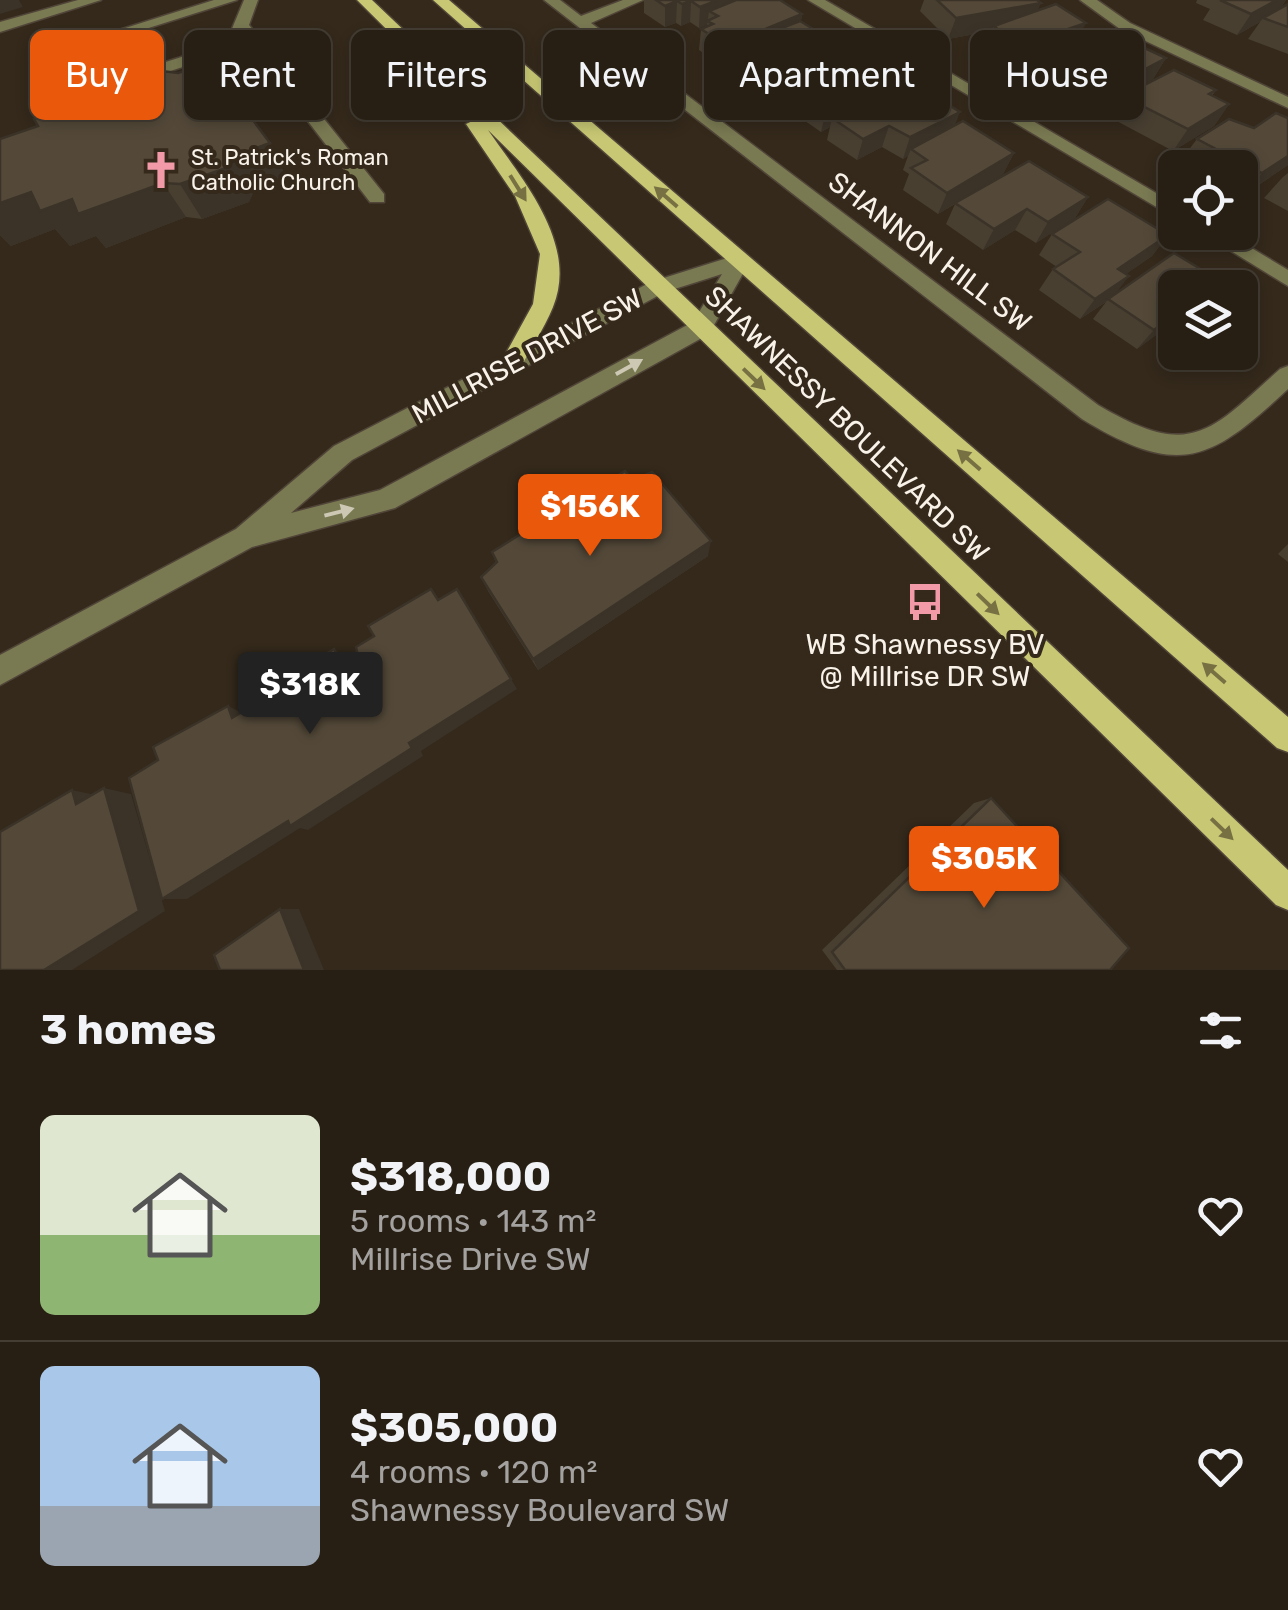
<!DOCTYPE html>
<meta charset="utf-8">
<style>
:root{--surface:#271f14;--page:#332c22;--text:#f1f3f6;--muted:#a4a2a0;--line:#433d34;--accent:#ea580c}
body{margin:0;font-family:Rubik,sans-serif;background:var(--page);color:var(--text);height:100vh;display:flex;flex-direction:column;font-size:38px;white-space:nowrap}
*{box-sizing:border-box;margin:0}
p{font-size:32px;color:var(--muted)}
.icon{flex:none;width:55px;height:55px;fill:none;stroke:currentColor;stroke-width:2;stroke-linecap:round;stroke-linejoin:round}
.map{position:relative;height:970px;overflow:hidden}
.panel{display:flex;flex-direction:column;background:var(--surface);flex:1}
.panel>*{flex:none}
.top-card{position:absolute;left:30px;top:30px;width:1230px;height:90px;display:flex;gap:20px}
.tools{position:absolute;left:1158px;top:150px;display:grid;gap:20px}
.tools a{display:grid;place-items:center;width:100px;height:100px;border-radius:15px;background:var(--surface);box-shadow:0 5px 15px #0003,0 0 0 2px var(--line);font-size:50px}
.price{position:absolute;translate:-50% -85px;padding:0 22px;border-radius:10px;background:var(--accent);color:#fff;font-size:32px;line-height:65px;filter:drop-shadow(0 2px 5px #0008)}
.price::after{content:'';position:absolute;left:50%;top:60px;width:30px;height:22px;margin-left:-15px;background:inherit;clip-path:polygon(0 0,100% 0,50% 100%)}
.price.on{background:#222;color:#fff}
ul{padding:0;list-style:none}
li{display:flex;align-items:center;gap:30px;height:250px;padding:0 40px}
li+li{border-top:2px solid var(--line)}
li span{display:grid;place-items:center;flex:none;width:280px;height:200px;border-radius:15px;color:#555}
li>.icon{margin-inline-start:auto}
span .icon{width:120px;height:120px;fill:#fffc;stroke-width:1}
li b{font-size:42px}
h2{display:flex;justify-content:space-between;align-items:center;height:120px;padding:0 40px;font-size:42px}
.pill{padding:0 35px;border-radius:15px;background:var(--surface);box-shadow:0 5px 15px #0003,0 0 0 2px var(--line);font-size:35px;line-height:90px}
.pill.on{background:var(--accent);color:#fff}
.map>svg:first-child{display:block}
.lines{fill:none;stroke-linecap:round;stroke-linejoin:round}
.minor-casing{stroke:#504538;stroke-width:3}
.major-casing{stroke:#504538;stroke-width:3}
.minor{fill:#797952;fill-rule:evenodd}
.major{fill:#c7c774;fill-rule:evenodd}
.wall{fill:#483f31}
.shaded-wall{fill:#3b3328}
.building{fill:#544939;stroke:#3b3328;stroke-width:2.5}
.oneway{fill:#767043}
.oneway2{fill:#ccc8b4}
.labels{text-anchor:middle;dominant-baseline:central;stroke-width:8;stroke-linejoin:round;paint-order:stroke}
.far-poi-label{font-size:22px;fill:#f9f2e9;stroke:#34291b;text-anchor:start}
.street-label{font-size:28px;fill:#f9f2e9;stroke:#34291b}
.poi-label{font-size:28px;fill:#f9f2e9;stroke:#34291b}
</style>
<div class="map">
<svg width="1288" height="970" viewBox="0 0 1288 970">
<rect width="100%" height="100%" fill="#34291b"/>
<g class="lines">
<g class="minor-casing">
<g id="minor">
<path d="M78 0H101L0 32V22Z"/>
<path d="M214 0H237L98 44 118 77 226 43 244 0H258L249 25 384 194V202H370L244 38 239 49 114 89 108 87 81 42Z"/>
<path d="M544 0H560L581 16 623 0H643L591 23 1098 405C1191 460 1209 433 1280 369L1288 366V389C1210 462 1179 478 1082 419Z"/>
<path d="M808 0H825L1175 204V218Z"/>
<path d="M1080 0H1097L1130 23 1288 97V108L1120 29Z"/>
<path d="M1200 232H1225L1288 270V286Z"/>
<path d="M740 254 750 261 709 334 395 508 252 547 0 685V655L236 529 334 446 651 282ZM722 274 693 322 380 490 291 513 352 460 665 292Z"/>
</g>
</g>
<g class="major-casing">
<g id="major">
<path d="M357 0H372L1288 870V910L1276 905 488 130C522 179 579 244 553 307 544 329 530 350 519 370H503L500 364 533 304 540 254 515 196 466 124 477 119Z"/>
<path d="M433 0H449L1288 717V752L1277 748Z"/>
</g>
</g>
<use href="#minor" class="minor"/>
<use href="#major" class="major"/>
</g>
<g class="wall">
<path d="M644 0H780L802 14 801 21 843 47 841 59 889 56 886 68 899 76 895 88 955 126 1014 153 1003 174 967 197H1088L1075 218 1036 243 1015 230 983 250 946 224 955 204 938 214 903 190 909 174 903 170 908 156 903 159 882 147 857 160 827 140 830 127 821 132 795 114 799 92 813 86 814 79 788 90 772 78 756 85 730 68 731 64 724 67 699 50 701 29 707 26V25L699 28 690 22 681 26 676 23 665 27 644 13Z"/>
<path d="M924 0H1037L1038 11 1075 44 1071 46 1065 57 1113 52 1166 58 1153 79 1105 106 1092 99 1080 106 1052 90 1057 80 1054 79 1063 62 1019 76 985 48 992 31 948 39 920 11Z"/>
<path d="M1197 0H1286L1280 9 1288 4V54L1248 39 1260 22 1237 35 1203 20 1210 9 1196 3Z"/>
<path d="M220 76 254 113 251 118 287 178 254 191 249 202 202 219 186 217 106 248 96 236 70 246 55 229 11 246 0 235V139Z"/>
<path d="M1216 90 1212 96 1229 104 1214 126 1173 151 1111 118 1123 96Z"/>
<path d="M1288 118V165L1244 195 1240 193V168H1195L1181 160 1197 139 1254 128Z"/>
<path d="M1288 173V211L1264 198 1283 177Z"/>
<path d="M1052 234 1168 235 1152 256 1126 274 1116 294 1175 288V349L1156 335 1137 349 1093 319 1106 302 1080 319 1039 290 1053 269 1057 267 1039 255Z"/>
<path d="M1181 352H1198L1190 359Z"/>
<path d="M633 480 708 556 538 670 488 591 481 577 496 563 492 552 553 527 576 513 574 501Z"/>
<path d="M1288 544V562L1278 554Z"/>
<path d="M991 798 1110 970H837L822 950 974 803Z"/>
</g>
<g class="shaded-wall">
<path d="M0 0H19L23 7 0 14Z"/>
<path d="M718 0H753L718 16 709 11 707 25 699 28 700 7Z"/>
<path d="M1277 0H1286L1277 13 1263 18 1260 22 1237 35 1251 14Z"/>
<path d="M677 1 676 23 665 27V6Z"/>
<path d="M691 1 690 22 681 26 682 4Z"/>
<path d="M1041 3 1032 24 994 26 992 31 948 39 956 18Z"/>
<path d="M802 14 798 36 733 47 731 64 724 67 726 45Z"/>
<path d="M1086 23 1075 44 1071 46 1063 62 1019 76 1028 55 1062 31Z"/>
<path d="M843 47 838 69 816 70 814 79 788 90 792 68Z"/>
<path d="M889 56 883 78 877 62Z"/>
<path d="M775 57 772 78 756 85 759 64Z"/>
<path d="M1166 58 1153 79 1105 106 1117 84Z"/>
<path d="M899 76 892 97 832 118 830 127 821 132 826 110Z"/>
<path d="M1104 77 1092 99 1080 106 1091 84Z"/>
<path d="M237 78 254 113 247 123 229 88Z"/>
<path d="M1229 104 1214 126 1173 151 1188 129Z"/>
<path d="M960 112 952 133 911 149 908 156 903 159 910 137Z"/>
<path d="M889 126 882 147 857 160 863 139Z"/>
<path d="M270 143 287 178 254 191 249 202 202 219 180 184 235 156Z"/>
<path d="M1014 153 1003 174 938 214 947 193Z"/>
<path d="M1288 156V165L1244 195 1262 173Z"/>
<path d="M163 183 186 217 106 248 96 236 70 246 55 229 11 246 0 235V203L31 192Z"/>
<path d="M1088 197 1075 218 1036 243 1048 222Z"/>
<path d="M1027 209 1015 230 983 250 994 229Z"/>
<path d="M1168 235 1152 256 1103 290 1118 269Z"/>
<path d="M1129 276 1113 297 1080 319 1095 299Z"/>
<path d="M1173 316 1156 335 1137 349 1154 330Z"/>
<path d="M711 541 708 556 538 670 533 659Z"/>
<path d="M334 649 348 660 342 665Z"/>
<path d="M511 679 517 689 421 751 423 756 308 830 300 828 187 899H162Z"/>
<path d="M228 706 247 715 232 718Z"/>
<path d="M104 788 131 794 165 911 72 970H44Z"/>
<path d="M72 790 100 796 76 804Z"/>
<path d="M280 909H299L324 970H304Z"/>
</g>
<g class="building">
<path d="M656 0H718L700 7 691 1 682 4 677 1 665 6Z"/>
<path d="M736 0H780L802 14 726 45 701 29 713 24 707 21 718 16 709 11Z"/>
<path d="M937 0H1037L1041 3 956 18Z"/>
<path d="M1220 0H1277L1251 14Z"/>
<path d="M1056 4 1086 23 1062 31 1073 40 1028 55 994 26Z"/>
<path d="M1288 4V27L1263 18Z"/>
<path d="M800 21 843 47 792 68 775 57 759 64 733 47Z"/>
<path d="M1094 42 1113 52 1132 42 1166 58 1117 84 1104 77 1091 84 1062 69 1075 63 1065 57Z"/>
<path d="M871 45 889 56 877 62 899 76 826 110 799 92 829 78 816 70Z"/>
<path d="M210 63 220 76 237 78 229 88 270 143 235 156 229 167 180 184 163 183 78 214 72 199 40 211 31 192 0 203V139L38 126 34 119 153 81 162 71 178 73Z"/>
<path d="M1174 70 1216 90 1209 94 1229 104 1188 129 1123 96Z"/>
<path d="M910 81 960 112 910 137 889 126 863 139 832 118Z"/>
<path d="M1276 113 1288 118V156L1262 173 1197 139 1229 119 1254 128Z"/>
<path d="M963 121 1014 153 947 193 911 168 927 160 911 149Z"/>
<path d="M1029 161 1088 197 1048 222 1027 209 994 229 955 203Z"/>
<path d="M1108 199 1168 235 1118 269 1129 276 1095 299 1053 269 1080 252 1052 234Z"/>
<path d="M1174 253 1232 288H1175V317L1173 316 1154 330 1108 299Z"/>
<path d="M1240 293 1256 302 1240 315Z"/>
<path d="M625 471 633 480 652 472 711 541 533 659 481 577 497 562 492 552 546 518 553 527 581 510 574 501Z"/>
<path d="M431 589 438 600 457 589 511 679 409 743 412 748 290 826 288 821 162 899 129 778 158 760 153 747 228 706 232 718 252 706 254 712 274 700 269 688 334 649 342 665 348 662 346 658 357 652 356 647 374 636 368 626Z"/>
<path d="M104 788 139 911 44 970H0V832L72 790 76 804Z"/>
<path d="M991 798 1129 948 1110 970H845L832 952Z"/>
<path d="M280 909 304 970H220L214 955Z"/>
</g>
<defs><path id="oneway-solid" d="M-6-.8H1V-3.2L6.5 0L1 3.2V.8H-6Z" transform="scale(2.5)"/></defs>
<g class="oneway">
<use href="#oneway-solid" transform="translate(518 188) rotate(58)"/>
<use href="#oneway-solid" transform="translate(666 197) rotate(-139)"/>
<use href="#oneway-solid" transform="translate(754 379) rotate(44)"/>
<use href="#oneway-solid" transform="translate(969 460) rotate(-139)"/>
<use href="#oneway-solid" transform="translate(988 604) rotate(44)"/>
<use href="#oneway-solid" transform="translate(1214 673) rotate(-139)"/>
<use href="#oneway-solid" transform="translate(1222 829) rotate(44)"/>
</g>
<g class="oneway2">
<use href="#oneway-solid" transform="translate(629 367) rotate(-29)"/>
<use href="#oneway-solid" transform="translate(339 512) rotate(-14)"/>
</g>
<defs>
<g id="church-bare" transform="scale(3)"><path d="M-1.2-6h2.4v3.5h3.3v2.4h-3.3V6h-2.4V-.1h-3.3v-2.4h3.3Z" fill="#f39aa9" stroke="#34291b" stroke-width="2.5" paint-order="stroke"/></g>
<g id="bus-bare" transform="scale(3)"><path d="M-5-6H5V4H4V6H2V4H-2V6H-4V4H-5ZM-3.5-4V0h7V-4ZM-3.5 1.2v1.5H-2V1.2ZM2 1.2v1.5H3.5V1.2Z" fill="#f39aa9" stroke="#34291b" stroke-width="2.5" paint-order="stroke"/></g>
</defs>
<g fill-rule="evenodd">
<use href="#church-bare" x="161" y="170"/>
<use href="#bus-bare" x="925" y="602"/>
</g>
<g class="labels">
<g class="far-poi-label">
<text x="191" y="157">St. Patrick's Roman<tspan x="191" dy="25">Catholic Church</tspan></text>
</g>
<g class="street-label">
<text transform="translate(930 252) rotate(37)">SHANNON HILL SW</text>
<text transform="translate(527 356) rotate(-28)">MILLRISE DRIVE SW</text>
<text transform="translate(847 424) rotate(44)">SHAWNESSY BOULEVARD SW</text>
</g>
<g class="poi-label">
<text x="925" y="644">WB Shawnessy BV<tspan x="925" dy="32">@ Millrise DR SW</tspan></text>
</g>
</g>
</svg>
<div class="tools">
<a><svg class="icon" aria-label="locate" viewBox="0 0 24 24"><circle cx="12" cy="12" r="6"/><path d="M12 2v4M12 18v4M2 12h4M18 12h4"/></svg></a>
<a><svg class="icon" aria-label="layers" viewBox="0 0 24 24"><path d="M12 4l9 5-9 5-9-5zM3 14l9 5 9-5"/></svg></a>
</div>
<b class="price" style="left:590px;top:559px">$156K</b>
<b class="price on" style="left:310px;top:737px">$318K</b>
<b class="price" style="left:984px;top:911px">$305K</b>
<div class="top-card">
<a class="pill on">Buy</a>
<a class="pill">Rent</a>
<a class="pill">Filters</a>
<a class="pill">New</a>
<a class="pill">Apartment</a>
<a class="pill">House</a>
</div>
</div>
<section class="panel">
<h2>3 homes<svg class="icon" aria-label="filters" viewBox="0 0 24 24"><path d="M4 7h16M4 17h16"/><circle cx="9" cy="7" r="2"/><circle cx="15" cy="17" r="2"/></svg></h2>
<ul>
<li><span style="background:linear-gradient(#dfe7d0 60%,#8fb573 0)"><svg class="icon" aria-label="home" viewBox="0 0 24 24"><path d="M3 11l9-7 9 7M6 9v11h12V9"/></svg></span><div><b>$318,000</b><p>5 rooms · 143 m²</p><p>Millrise Drive SW</p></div><svg class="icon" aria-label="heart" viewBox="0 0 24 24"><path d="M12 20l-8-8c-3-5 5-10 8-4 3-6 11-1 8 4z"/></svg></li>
<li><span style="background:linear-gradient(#a9c7e8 70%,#9aa5b1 0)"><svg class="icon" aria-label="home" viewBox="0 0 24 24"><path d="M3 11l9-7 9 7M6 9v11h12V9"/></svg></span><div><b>$305,000</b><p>4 rooms · 120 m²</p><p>Shawnessy Boulevard SW</p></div><svg class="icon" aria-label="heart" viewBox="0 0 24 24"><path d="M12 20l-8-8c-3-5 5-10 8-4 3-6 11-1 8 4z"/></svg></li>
</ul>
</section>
